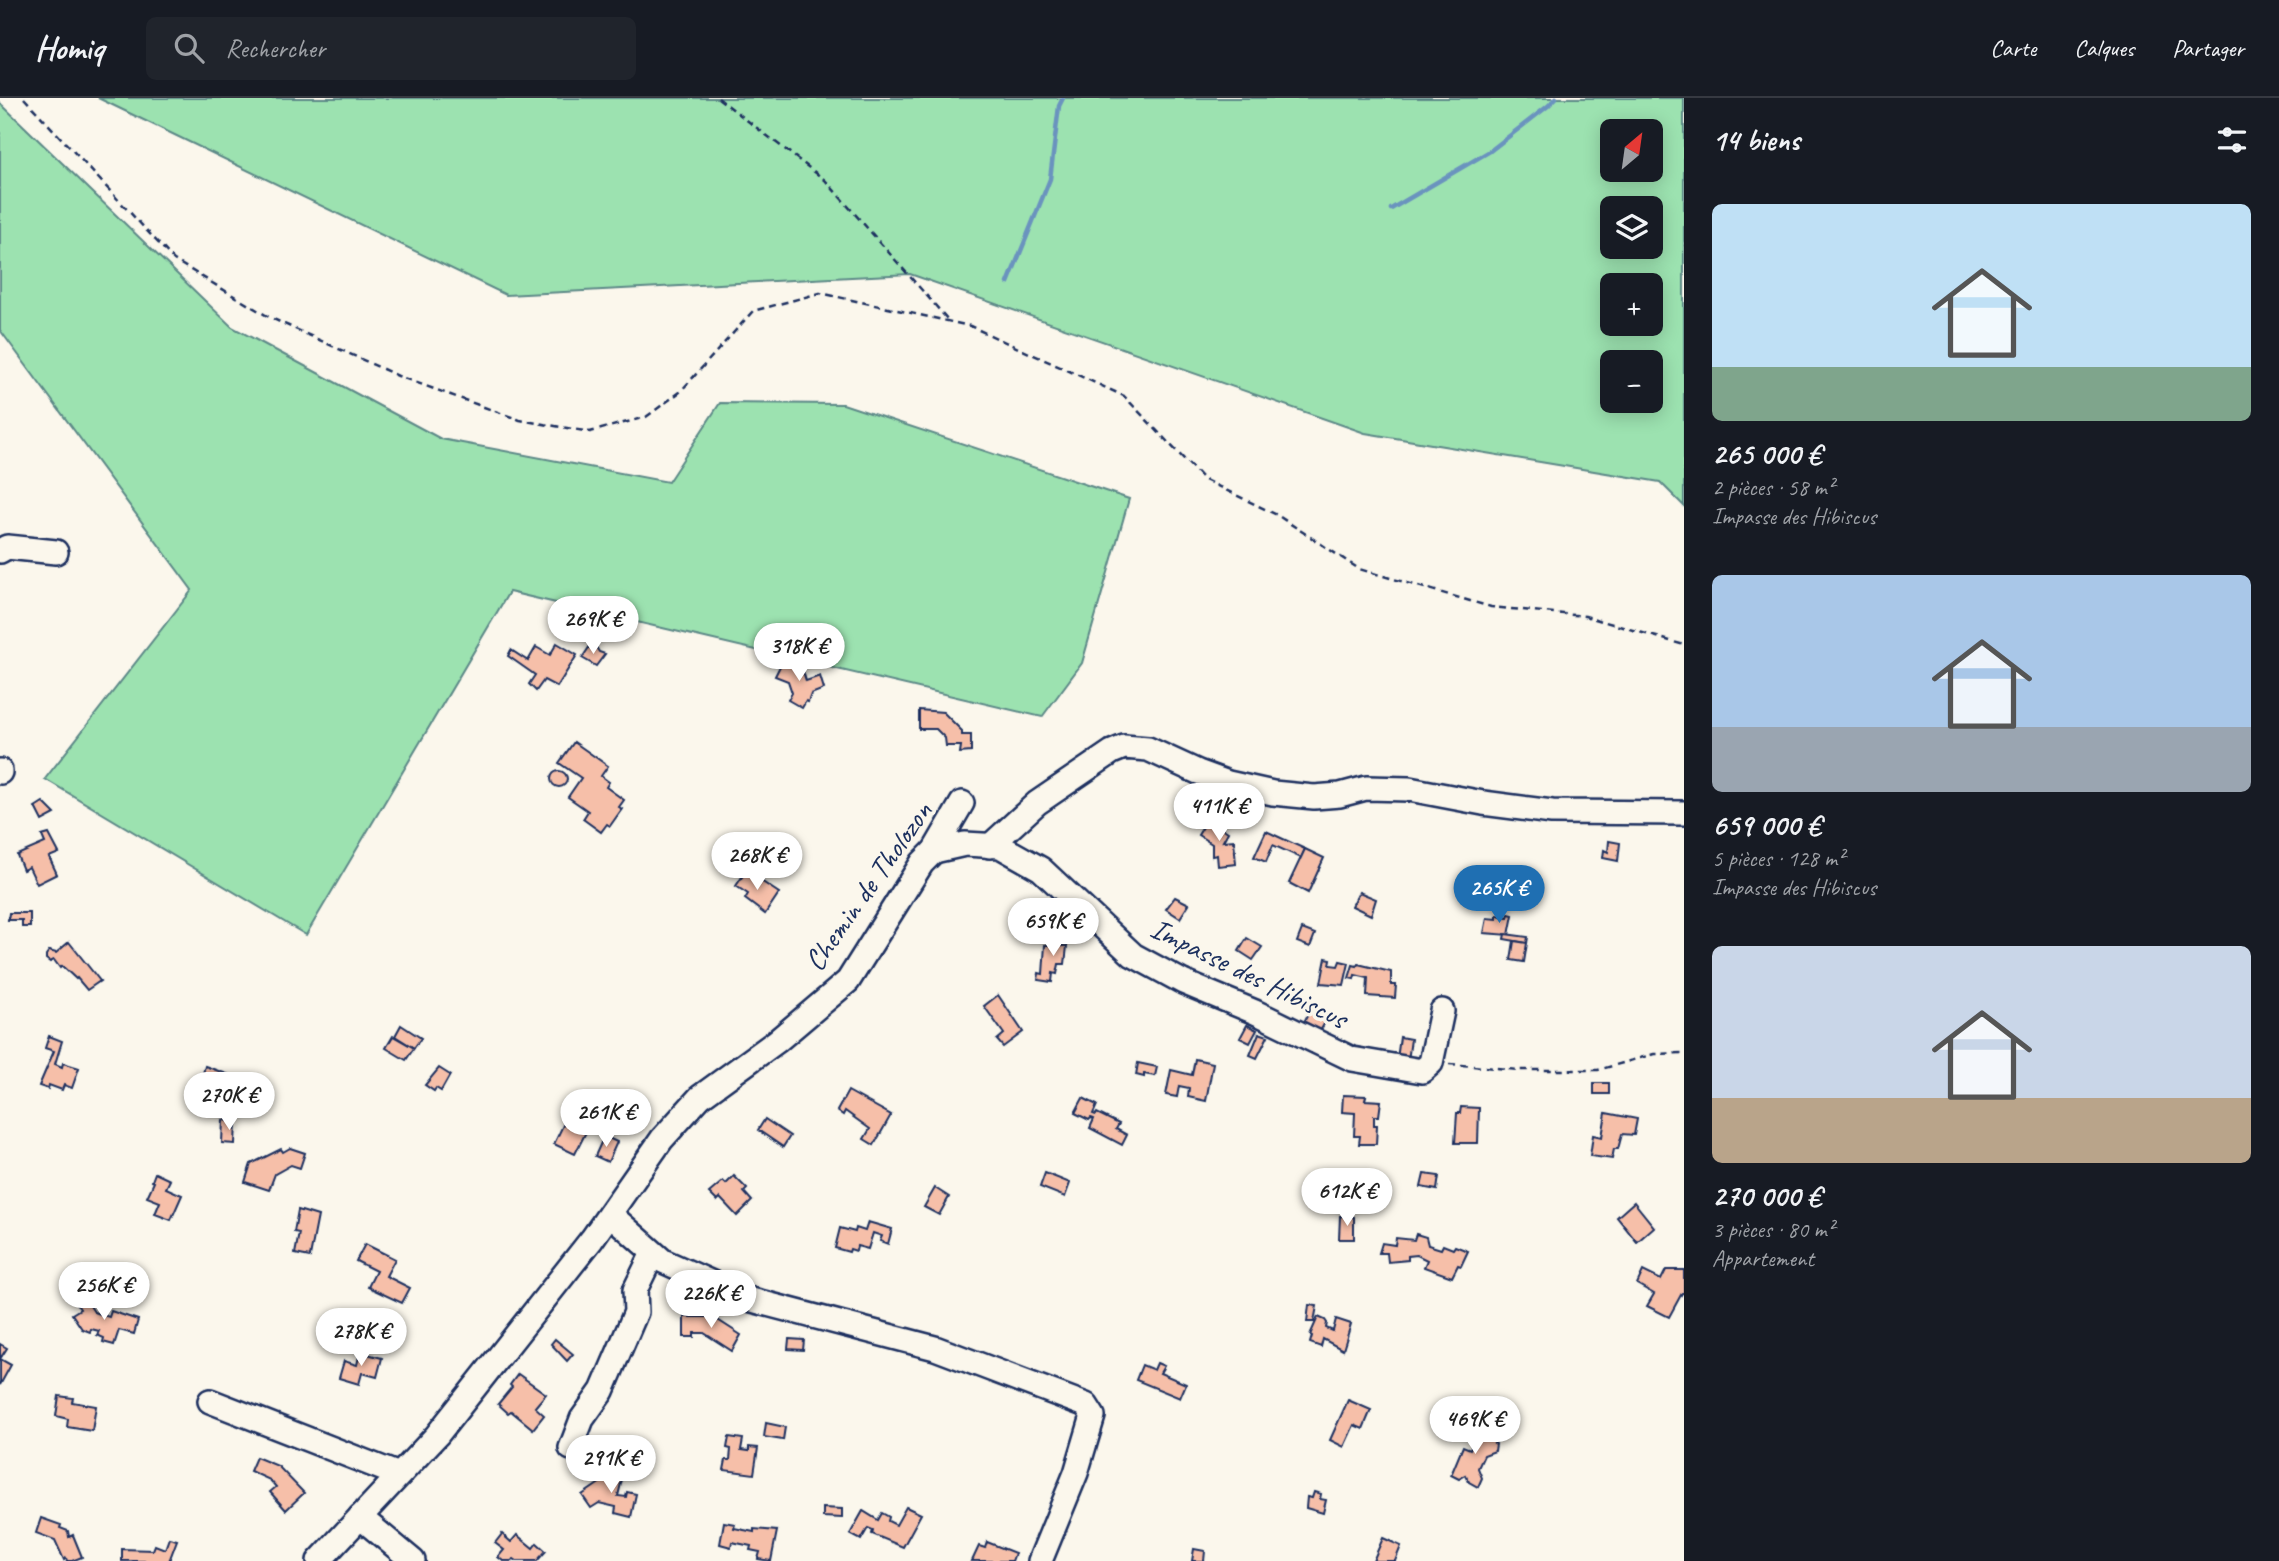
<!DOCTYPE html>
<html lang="fr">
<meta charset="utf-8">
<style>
:root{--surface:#171b24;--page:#20242c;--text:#f1f3f6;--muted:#9ea1a6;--line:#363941;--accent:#1f6fb2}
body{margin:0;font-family:Caveat,sans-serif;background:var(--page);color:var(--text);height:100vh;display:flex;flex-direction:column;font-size:26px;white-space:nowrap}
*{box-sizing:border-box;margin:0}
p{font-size:23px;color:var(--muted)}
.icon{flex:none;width:38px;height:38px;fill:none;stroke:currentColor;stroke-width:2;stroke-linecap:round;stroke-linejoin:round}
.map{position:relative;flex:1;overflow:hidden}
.sheet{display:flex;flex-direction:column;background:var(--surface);width:595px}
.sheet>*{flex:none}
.needle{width:46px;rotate:29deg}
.controls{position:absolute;left:1600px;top:21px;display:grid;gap:14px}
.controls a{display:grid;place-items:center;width:63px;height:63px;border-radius:10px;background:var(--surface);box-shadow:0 4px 18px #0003;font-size:35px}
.price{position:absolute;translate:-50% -60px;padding:0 16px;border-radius:24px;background:#fff;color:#222;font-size:23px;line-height:46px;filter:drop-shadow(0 2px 4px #0008)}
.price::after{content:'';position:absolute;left:50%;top:42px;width:21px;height:16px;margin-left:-10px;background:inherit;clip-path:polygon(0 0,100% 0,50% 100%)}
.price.current{background:var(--accent);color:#fff}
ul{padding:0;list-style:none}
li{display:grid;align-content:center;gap:14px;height:371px;padding:0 28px}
li span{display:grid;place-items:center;height:217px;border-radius:10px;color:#555}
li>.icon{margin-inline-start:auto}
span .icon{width:126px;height:126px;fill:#fffc;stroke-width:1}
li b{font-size:30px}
h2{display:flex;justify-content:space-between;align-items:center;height:84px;padding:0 28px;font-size:30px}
header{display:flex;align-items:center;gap:42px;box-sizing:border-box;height:98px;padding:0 35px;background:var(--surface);border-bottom:2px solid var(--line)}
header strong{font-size:33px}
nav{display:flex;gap:38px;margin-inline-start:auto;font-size:24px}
.search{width:490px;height:63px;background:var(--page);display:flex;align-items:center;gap:18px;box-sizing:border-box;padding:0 24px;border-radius:10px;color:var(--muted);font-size:26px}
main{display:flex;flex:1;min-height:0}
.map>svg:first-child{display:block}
.green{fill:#9ce2b0;stroke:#5c8887;stroke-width:2;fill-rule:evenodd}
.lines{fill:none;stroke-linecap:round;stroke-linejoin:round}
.stream{stroke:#6a93be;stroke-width:4.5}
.building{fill:#f6bfa9;stroke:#1b2f5e;stroke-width:2}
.minor-casing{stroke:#1b2f5e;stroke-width:28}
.path{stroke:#1b2f5e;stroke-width:2.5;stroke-dasharray:7 5;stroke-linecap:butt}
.minor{stroke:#fbf7ec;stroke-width:23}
.labels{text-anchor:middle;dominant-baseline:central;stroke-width:7;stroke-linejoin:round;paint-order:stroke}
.street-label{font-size:30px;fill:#1b2f5e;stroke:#fbf7ec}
</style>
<header>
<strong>Homiq</strong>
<div class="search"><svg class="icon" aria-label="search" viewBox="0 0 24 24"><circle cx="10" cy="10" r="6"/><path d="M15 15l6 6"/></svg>Rechercher</div>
<nav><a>Carte</a><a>Calques</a><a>Partager</a></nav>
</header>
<main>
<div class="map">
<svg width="1684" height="1463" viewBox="0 0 1684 1463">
<rect width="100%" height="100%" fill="#fbf7ec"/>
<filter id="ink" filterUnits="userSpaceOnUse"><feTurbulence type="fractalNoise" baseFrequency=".0143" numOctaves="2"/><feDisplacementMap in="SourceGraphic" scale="14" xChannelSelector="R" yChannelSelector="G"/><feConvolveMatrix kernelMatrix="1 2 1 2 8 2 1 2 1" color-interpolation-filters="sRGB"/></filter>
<g filter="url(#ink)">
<g class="green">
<path d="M98 0H1684V408L1660 384 1365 335 910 176 506 197ZM1612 33H1650V72H1612ZM1612 110H1650V149H1612ZM1612 187H1650V226H1612ZM1612 264H1650V303H1612Z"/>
<path d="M0 5 232 229 441 341 668 384 720 305 843 306 1129 401 1082 565 1042 619 509 494 306 837 45 681 192 492 0 232Z"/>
</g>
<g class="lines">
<g class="stream">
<path d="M1391 111 1490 53 1548 8 1556 0"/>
<path d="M1008 185 1050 81 1059 8 1063 0"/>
</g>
</g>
<g class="building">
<path d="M557 545 577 557 557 589 544 582 536 593 529 586 535 577 508 558 511 552 528 563 536 549 550 557Z"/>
<path d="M590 548 596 549 599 554 605 556 596 568 582 560Z"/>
<path d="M783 562 802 570 806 583 820 578 824 591 811 596 808 604 806 603 802 610 788 602 792 595 788 583 775 578Z"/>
<path d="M919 612 943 614 962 633V637H971V654L960 655 961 648H946L945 640 936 631H919Z"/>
<path d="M574 644 608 668 601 678 609 684 606 689 624 702 619 709 622 711 610 728 607 726 601 734 583 721 588 713 568 699 581 680 559 665Z"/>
<circle cx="559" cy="681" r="8"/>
<path d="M43 704 55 716 42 723 35 709Z"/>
<path d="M1208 721 1228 734 1223 743 1234 742 1236 766 1218 768 1217 757 1212 758V746L1198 737Z"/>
<path d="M1266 733 1305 751 1301 760 1273 747 1266 764 1254 759Z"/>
<path d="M49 736 59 755 49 759 57 776 37 786 29 769 23 772 17 757 45 745 42 738Z"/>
<path d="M1609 743 1620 745 1618 763 1603 760 1604 752 1608 754Z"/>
<path d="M1305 751 1324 760 1308 795 1289 785Z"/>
<path d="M746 773 779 795 765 816 745 801 748 796 736 788Z"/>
<path d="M1359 794 1376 801 1371 817 1352 808Z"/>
<path d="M1175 799 1189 806 1180 820 1166 811Z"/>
<path d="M9 815H30V829H22V822H8Z"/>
<path d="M1509 816 1513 817 1509 837 1484 835 1487 820 1497 821V817L1508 819Z"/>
<path d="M1302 831 1315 836 1310 849 1297 844Z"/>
<path d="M1505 836 1528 839 1527 845 1504 841Z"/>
<path d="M1049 838 1063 840 1062 848H1067L1065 866H1059L1057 876 1053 875 1052 884 1038 882 1039 875 1043 876 1045 847H1048Z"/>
<path d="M1247 840 1262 849 1253 862 1239 853Z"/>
<path d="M1514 843 1527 845 1524 864 1511 862Z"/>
<path d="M69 844 100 883 87 892 77 880 76 881 62 868 60 870 54 862 50 864 46 861V857L49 853 56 855Z"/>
<path d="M1326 860 1331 861 1330 867 1338 868 1340 863 1349 865 1344 887 1321 885Z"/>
<path d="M1358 866 1391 874V887H1396L1395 900 1367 898 1368 880 1355 877 1354 881 1349 880 1353 867 1357 868Z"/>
<path d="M998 897 1023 934 1003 949 997 942 1004 936 984 908Z"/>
<path d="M1311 910 1328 919 1318 937 1302 928Z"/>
<path d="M401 927 421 940 414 950 395 938Z"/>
<path d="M1247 927 1257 932 1250 945 1240 940Z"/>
<path d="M1259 935 1268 938 1257 960 1250 957Z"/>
<path d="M49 938 62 943 55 966 62 969 63 965 79 970 72 990 64 987 62 992 49 987 48 991 39 988 54 953 45 950Z"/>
<path d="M393 938 414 950 406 962 386 950Z"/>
<path d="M1400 939 1411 941 1408 963 1397 961Z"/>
<path d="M1195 961 1213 965 1206 1003 1188 999 1189 990 1179 988 1177 999 1166 997 1171 972 1192 977Z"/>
<path d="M1138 965 1157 969 1155 978 1144 976V979L1136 977Z"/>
<path d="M205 968 238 980 235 989 218 982 212 996 202 992 206 981 202 979Z"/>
<path d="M439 970 450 977 441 993 436 990 434 993 425 987Z"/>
<rect x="1594" y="985" width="15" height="11"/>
<path d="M848 993 891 1017 874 1047 864 1041 870 1031 845 1013 843 1017 837 1013Z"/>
<path d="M1343 997 1366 998 1365 1002 1381 1003 1379 1018H1374V1027H1377L1376 1046H1359L1360 1038H1354L1355 1015 1342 1014Z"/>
<path d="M1083 1000 1097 1007 1093 1016 1096 1017 1097 1015 1119 1026 1116 1031 1127 1037 1122 1047 1090 1030 1094 1021 1091 1020 1089 1022 1075 1015Z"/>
<path d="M1461 1009 1479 1010 1478 1045H1455L1457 1015H1460Z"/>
<path d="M1606 1015 1637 1021 1634 1037 1622 1036 1618 1051H1614L1612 1061 1590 1058 1593 1037 1602 1039Z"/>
<path d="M765 1021 790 1038 783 1049 758 1032Z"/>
<path d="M223 1022 236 1024 235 1046 222 1045Z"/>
<path d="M565 1023 586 1034 575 1056 554 1046Z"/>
<path d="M604 1038 617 1044 608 1064 595 1058Z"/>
<path d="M290 1050 305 1055 300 1070 291 1067 275 1076 269 1092 245 1084 251 1066 281 1051 283 1054Z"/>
<path d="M155 1075 170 1082 166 1090 182 1097 171 1122 155 1116 160 1104 147 1099 154 1084 152 1083Z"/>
<path d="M1045 1075 1070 1085 1065 1099 1040 1089Z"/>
<path d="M1424 1076 1439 1078 1437 1092 1421 1089Z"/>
<path d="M734 1078 747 1091 744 1094 752 1103 737 1118 720 1100 717 1103 709 1095 723 1083 726 1086Z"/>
<path d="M935 1090 949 1099 939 1117 924 1109Z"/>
<path d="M1634 1104 1654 1129 1637 1144 1617 1119Z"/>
<path d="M298 1112 318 1118 310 1159 295 1156 299 1135 294 1134Z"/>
<path d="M1340 1118 1354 1119V1141H1339Z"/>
<path d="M868 1124 892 1131 888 1146 880 1143 882 1138 873 1135 868 1151 857 1148 856 1153 850 1151 849 1154 835 1150 840 1130 855 1134 856 1130 865 1133Z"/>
<path d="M1416 1136 1426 1139 1428 1147 1441 1151 1443 1147 1453 1151 1455 1148 1468 1153 1461 1168 1458 1167 1452 1179 1424 1169 1427 1162 1417 1157 1408 1158V1162L1388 1164 1387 1155H1379L1382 1145 1395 1147 1396 1140 1414 1142Z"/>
<path d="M365 1146 395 1161 386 1178 410 1190 402 1205 368 1189 376 1173 356 1163Z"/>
<path d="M1666 1172H1684V1195H1682L1669 1219 1647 1208 1654 1196 1637 1186 1643 1173 1661 1182Z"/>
<path d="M85 1200 94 1214 109 1219 111 1213 138 1222 134 1236 119 1232 114 1247 103 1244 104 1240 97 1237 99 1233 91 1231 90 1234 82 1231 72 1216 80 1211 76 1205Z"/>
<path d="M1309 1207 1317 1208 1314 1224H1307Z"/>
<path d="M684 1219H713L741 1237 732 1253 704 1235H694V1239H684Z"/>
<path d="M1318 1219 1325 1222 1327 1225 1326 1230 1333 1233 1336 1221 1351 1226 1343 1252 1323 1241 1321 1249 1310 1245 1312 1238 1310 1237Z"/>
<path d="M555 1241 573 1256 567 1263 551 1246Z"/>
<path d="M789 1241 804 1242 803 1252 788 1251Z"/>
<path d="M0 1246 7 1250 0 1261 11 1267 0 1287Z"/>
<path d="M360 1254 382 1260 377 1279 362 1275 359 1286 339 1280 344 1263 357 1267Z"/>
<path d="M1157 1265 1164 1268 1160 1275 1186 1286 1180 1300 1136 1282 1142 1267 1154 1272Z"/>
<path d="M518 1276 546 1296 535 1309 544 1317 533 1331 511 1313 508 1315 498 1306 512 1289 510 1287Z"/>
<path d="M59 1298 73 1300 72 1304 96 1308 92 1333 67 1329 68 1321 56 1318Z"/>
<path d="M1348 1302 1371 1312 1363 1331 1354 1327 1344 1349 1330 1342Z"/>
<path d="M766 1325 785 1329 783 1342 764 1339Z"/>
<path d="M1480 1328 1498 1335 1494 1345 1496 1346 1495 1353 1484 1357 1478 1370 1482 1380 1478 1389 1469 1384 1466 1377 1459 1381 1451 1377 1463 1348 1470 1351Z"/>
<path d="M729 1339 743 1341 741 1352 749 1353V1349L758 1350 754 1376 724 1372 726 1362H730L731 1351 727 1350Z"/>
<path d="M587 1358 603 1361 602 1372 585 1370Z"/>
<path d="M256 1359 278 1368 304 1395 286 1412 270 1394 276 1389 270 1382 250 1373Z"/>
<path d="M606 1373 623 1377 618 1398 626 1399 627 1394 636 1396 631 1419 615 1415 616 1409 599 1405 591 1410 582 1397 604 1382Z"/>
<path d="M1314 1394 1321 1396 1320 1401 1326 1402 1323 1415 1306 1410 1307 1399 1312 1400Z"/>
<path d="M906 1409 921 1416 903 1449 872 1436 873 1432 868 1430 861 1442 850 1436 863 1413 878 1422 882 1415 889 1419 888 1423 896 1427Z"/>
<path d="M823 1410 842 1411V1420L823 1419Z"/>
<path d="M41 1420 61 1427 60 1430 68 1433 69 1439 73 1437 82 1459 72 1463H67L66 1460 64 1462 55 1442 36 1435Z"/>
<path d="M724 1424 735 1426 734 1430 754 1434V1431L777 1433 771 1463 758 1461 760 1454 750 1452 751 1448 732 1444 731 1449 720 1446Z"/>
<path d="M502 1436 511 1444 517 1437 533 1450 537 1445 546 1453 537 1463H517L514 1461 511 1463H503L498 1459 504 1452 495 1445Z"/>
<path d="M169 1440 177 1442 169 1463H122V1451L153 1452 155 1447 165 1451Z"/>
<path d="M1383 1440 1401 1448 1395 1463H1373Z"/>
<path d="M987 1444 1015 1455 1012 1463H972L979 1448 985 1450Z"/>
<path d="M1194 1451 1205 1453 1204 1463H1192Z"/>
</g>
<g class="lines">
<g class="minor-casing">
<g id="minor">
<path d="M0 453 7 449 56 454"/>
<path d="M0 673V674"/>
<path d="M990 748 1037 705 1112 654 1124 649 1148 651 1198 674 1228 685 1273 695 1314 699 1340 697 1366 690 1409 691 1483 705 1552 714 1684 715"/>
<path d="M934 753 965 746 1000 748 1041 771 1133 857 1183 884 1255 914 1352 961 1422 973 1431 965 1442 913"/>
<path d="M610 1116 663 1163 748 1201 935 1250 1086 1307 1093 1318 1076 1375 1040 1463"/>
<path d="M210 1303 399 1377"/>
<path d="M571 1350 582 1321 602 1293 636 1214 635 1192 653 1155"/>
<path d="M360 1419 413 1463"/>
<path d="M319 1463 437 1337 592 1141 662 1041 700 999 777 943 848 883 922 765 934 753 962 705"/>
</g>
</g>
<g class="path">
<path d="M24 0 174 162 269 219 398 278 520 322 590 334 646 319 680 294 753 213 820 195 970 228 1124 298 1203 381 1277 417 1359 471 1491 509 1585 518 1684 547"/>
<path d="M718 0 825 82 949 223"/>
<path d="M1449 966 1519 972H1598L1654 956 1684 955"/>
</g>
<use href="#minor" class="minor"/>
</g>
</g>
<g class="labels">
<g class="street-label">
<text transform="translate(868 788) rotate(-55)">Chemin de Tholozon</text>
<text transform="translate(1249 875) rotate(26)">Impasse des Hibiscus</text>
</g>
</g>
</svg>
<div class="controls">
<a><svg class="needle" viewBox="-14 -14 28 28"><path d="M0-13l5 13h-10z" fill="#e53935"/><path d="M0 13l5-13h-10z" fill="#9ea1a6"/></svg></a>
<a><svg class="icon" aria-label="layers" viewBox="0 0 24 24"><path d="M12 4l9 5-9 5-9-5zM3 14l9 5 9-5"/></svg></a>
<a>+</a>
<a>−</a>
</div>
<b class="price" style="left:593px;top:558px">269K €</b>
<b class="price" style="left:799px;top:585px">318K €</b>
<b class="price" style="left:1219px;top:745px">411K €</b>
<b class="price" style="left:757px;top:794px">268K €</b>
<b class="price current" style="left:1499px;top:827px">265K €</b>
<b class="price" style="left:1053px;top:860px">659K €</b>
<b class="price" style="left:229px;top:1034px">270K €</b>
<b class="price" style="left:606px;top:1051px">261K €</b>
<b class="price" style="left:1347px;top:1130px">612K €</b>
<b class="price" style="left:104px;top:1224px">256K €</b>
<b class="price" style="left:711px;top:1232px">226K €</b>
<b class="price" style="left:361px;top:1270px">278K €</b>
<b class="price" style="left:1475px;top:1358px">469K €</b>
<b class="price" style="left:611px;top:1397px">291K €</b>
</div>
<section class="sheet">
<h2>14 biens<svg class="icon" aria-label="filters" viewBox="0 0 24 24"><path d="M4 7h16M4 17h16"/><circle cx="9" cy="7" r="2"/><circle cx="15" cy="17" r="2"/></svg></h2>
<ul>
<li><span style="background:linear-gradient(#bfe0f5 75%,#7fa58c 0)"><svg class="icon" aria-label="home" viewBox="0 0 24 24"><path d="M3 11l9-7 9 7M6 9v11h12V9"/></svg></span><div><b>265 000 €</b><p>2 pièces · 58 m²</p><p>Impasse des Hibiscus</p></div></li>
<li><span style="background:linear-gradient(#a9c7e8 70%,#9aa5b1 0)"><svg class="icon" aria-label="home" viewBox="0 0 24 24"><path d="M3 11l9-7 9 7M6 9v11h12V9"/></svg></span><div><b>659 000 €</b><p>5 pièces · 128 m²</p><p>Impasse des Hibiscus</p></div></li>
<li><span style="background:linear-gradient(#c9d6e8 70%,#b9a48a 0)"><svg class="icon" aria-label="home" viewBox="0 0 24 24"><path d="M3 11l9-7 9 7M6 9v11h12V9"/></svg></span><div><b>270 000 €</b><p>3 pièces · 80 m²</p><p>Appartement</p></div></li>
</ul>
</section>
</main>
